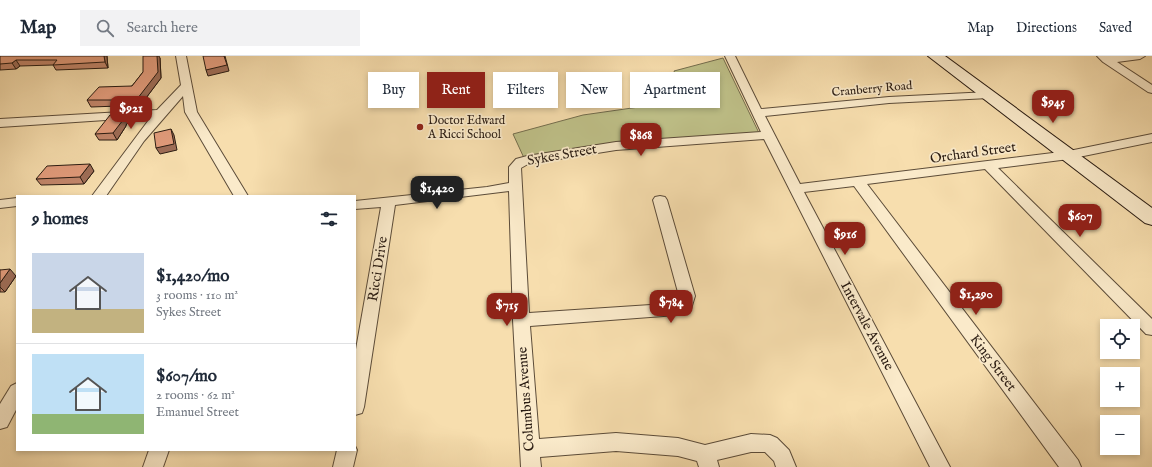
<!DOCTYPE html>
<meta charset="utf-8">
<style>
:root{--surface:#fff;--page:#f2f2f3;--text:#1f2937;--muted:#747a83;--line:#e0e1e3;--accent:#8f2418}
body{margin:0;font-family:"IM FELL English",serif;background:var(--page);color:var(--text);height:100vh;display:flex;flex-direction:column;font-size:15px;white-space:nowrap}
*{box-sizing:border-box;margin:0}
p{font-size:13px;color:var(--muted)}
.icon{flex:none;width:22px;height:22px;fill:none;stroke:currentColor;stroke-width:2;stroke-linecap:round;stroke-linejoin:round}
.map{position:relative;flex:1;overflow:hidden}
.details{position:absolute;left:16px;top:139px;width:340px;height:256px;display:flex;flex-direction:column;background:var(--surface);border-radius:0px;box-shadow:0 2px 6px #0003}
.details>*{flex:none}
.hud{position:absolute;left:368px;top:16px;width:380px;height:36px;display:flex;gap:8px}
.fabs{position:absolute;left:1100px;top:263px;display:grid;gap:8px}
.fabs a{display:grid;place-items:center;width:40px;height:40px;border-radius:0px;background:var(--surface);box-shadow:0 2px 6px #0003;font-size:20px}
.price{position:absolute;translate:-50% -34px;padding:0 9px;border-radius:8px;background:var(--accent);color:#fff;font-size:13px;line-height:26px;filter:drop-shadow(0 1px 2px #0008)}
.price::after{content:'';position:absolute;left:50%;top:24px;width:12px;height:9px;margin-left:-6px;background:inherit;clip-path:polygon(0 0,100% 0,50% 100%)}
.price.selected{background:#222;color:#fff}
ul{padding:0;list-style:none}
li{display:flex;align-items:center;gap:12px;height:100px;padding:0 16px}
li+li{border-top:1px solid var(--line)}
li span{display:grid;place-items:center;flex:none;width:112px;height:80px;border-radius:0px;color:#555}
li>.icon{margin-inline-start:auto}
span .icon{width:48px;height:48px;fill:#fffc;stroke-width:1}
li b{font-size:17px}
h2{display:flex;justify-content:space-between;align-items:center;height:48px;padding:0 16px;font-size:17px}
.tag{padding:0 14px;border-radius:0px;background:var(--surface);box-shadow:0 2px 6px #0003;font-size:14px;line-height:36px}
.tag.selected{background:var(--accent);color:#fff}
header{display:flex;align-items:center;gap:24px;box-sizing:border-box;height:56px;padding:0 20px;background:var(--surface);border-bottom:1px solid var(--line)}
header strong{font-size:19px}
nav{display:flex;gap:22px;margin-inline-start:auto;font-size:14px}
.search{width:280px;height:36px;background:var(--page);display:flex;align-items:center;gap:10px;box-sizing:border-box;padding:0 14px;border-radius:0px;color:var(--muted);font-size:15px}
.map>svg:first-child{display:block}
.green{fill:#bfc189;stroke:#746e4e}
.lines{fill:none;stroke-linecap:round;stroke-linejoin:round}
.street-casing{stroke:#5c4c39;stroke-width:2}
.secondary-casing{stroke:#291b12;stroke-width:2}
.street{fill:#faeaca;fill-rule:evenodd}
.secondary{fill:#faeaca;fill-rule:evenodd}
.wall{fill:#c3876c;stroke:#291b12}
.shaded-wall{fill:#9f6e58;stroke:#291b12}
.building{fill:#e39d7d;stroke:#291b12}
.poi-dot{fill:#8f2418;stroke:#faeaca;stroke-width:1.5}
.labels{text-anchor:middle;dominant-baseline:central;stroke-width:3.5;stroke-linejoin:round;paint-order:stroke}
.far-street-label{font-size:12px;fill:#291b12;stroke:#faeaca}
.far-poi-label{font-size:12px;fill:#291b12;stroke:#faeaca;text-anchor:start}
.street-label{font-size:14px;fill:#291b12;stroke:#faeaca}
</style>
<header>
<strong>Map</strong>
<div class="search"><svg class="icon" aria-label="search" viewBox="0 0 24 24"><circle cx="10" cy="10" r="6"/><path d="M15 15l6 6"/></svg>Search here</div>
<nav><a>Map</a><a>Directions</a><a>Saved</a></nav>
</header>
<div class="map">
<svg width="1152" height="411" viewBox="0 0 1152 411">
<rect width="100%" height="100%" fill="#f7deae"/>
<filter id="stains"><feTurbulence type="fractalNoise" baseFrequency=".005" numOctaves="4"/><feColorMatrix values="0 0 0 0 .2 0 0 0 0 .09 0 0 0 0 .02 0 0 0 .5 -.17"/></filter>
<radialGradient id="worn" r=".72"><stop offset=".6" stop-color="#630" stop-opacity="0"/><stop offset="1" stop-color="#630" stop-opacity=".3"/></radialGradient>
<path class="green" d="M723 2 759 77 619 86 524 102 513 78 583 59 660 48 683 40 674 15Z"/>
<g class="lines">
<g class="street-casing">
<g id="street">
<path d="M176 0H186L197 56 248 140H234L185 56 183 40 144 85 106 140H92L151 61 0 71V63L157 54 181 29Z"/>
<path d="M725 0H735L761 53 889 41 989 36 995 39 989 42 889 47 765 60 800 128 1069 95 1152 78V86L1069 103 998 112 1152 263V279L1146 278 985 113 867 128 1078 404 1081 411H1059L854 130 804 136 950 411H930L764 83 616 94 528 108 521 112 529 257 666 248 678 245 679 240 653 144 655 141 660 140 665 141 667 144 695 240 691 253 677 259 530 270 539 383 616 377 678 382 705 389 751 378 770 379 777 382 789 394 796 411H776L774 405 765 396H751L717 404 719 411H699L697 405 678 400 616 395 540 401 541 411H521L513 264 509 135 395 149 364 351 362 357 355 359V299L381 151 355 153V145L487 131 509 127V111L516 103 527 100 616 86 761 76Z"/>
<path d="M1097 0H1145L1140 3 1117 6 1152 29V37L1148 36 1103 6Z"/>
<path d="M17 142V150L0 152V144Z"/>
<path d="M17 327V352L7 371 0 373V348L11 330Z"/>
<path d="M355 390 357 394 353 411H333L337 394H355Z"/>
<path d="M149 394H169L163 411H143Z"/>
</g>
</g>
<g class="secondary-casing">
<path id="secondary" d="M928 0H945L1152 152V169L1145 167Z"/>
</g>
<use href="#street" class="street"/>
<use href="#secondary" class="secondary"/>
</g>
<g class="wall">
<path d="M0 0H107L108 12 56 14 53 9 20 10 16 13 0 14Z"/>
<path d="M160 2 161 22 137 54 122 55 119 50 91 51 87 44 132 30 143 16Z"/>
<path d="M126 58 130 64 126 69V70L117 84H99L95 78Z"/>
<path d="M94 115 84 128 41 129 36 123Z"/>
<path d="M0 214 16 220 5 236H0Z"/>
</g>
<g class="shaded-wall">
<path d="M104 0H107V1L108 12 105 6Z"/>
<path d="M157 0H159L160 2 161 22 137 54 134 47Z"/>
<path d="M224 0H225L229 15 208 20 206 14Z"/>
<path d="M16 4 20 10 16 13 12 7Z"/>
<path d="M126 58 130 64 126 69V70L117 84 113 77 121 64Z"/>
<path d="M171 73 174 79 177 94 160 98 156 92Z"/>
<path d="M90 108 94 115 84 128 80 121Z"/>
<path d="M10 213 16 220 5 236 0 231V227Z"/>
</g>
<g class="building">
<path d="M0 0H104L105 6 53 9 57 4H16L12 7 0 8Z"/>
<path d="M143 0H157L158 16 134 47 118 48 122 44H87L99 31 132 30 143 16Z"/>
<path d="M203 0H224L227 9 206 14Z"/>
<path d="M126 58 121 64H123L113 77 95 78 110 59Z"/>
<path d="M171 73 174 88 156 92 154 77Z"/>
<path d="M90 108 80 121 36 123 47 110Z"/>
<path d="M10 213 0 227V214Z"/>
</g>
<circle class="poi-dot" cx="420" cy="71" r="4"/>
<g class="labels">
<g class="far-street-label">
<text transform="translate(872 33) rotate(-5)">Cranberry Road</text>
</g>
<g class="far-poi-label">
<text x="428" y="64">Doctor Edward<tspan x="428" dy="14">A Ricci School</tspan></text>
</g>
<g class="street-label">
<text transform="translate(973 97) rotate(-8)">Orchard Street</text>
<text transform="translate(562 99) rotate(-10)">Sykes Street</text>
<text transform="translate(378 213) rotate(-81)">Ricci Drive</text>
<text transform="translate(867 270) rotate(62)">Intervale Avenue</text>
<text transform="translate(993 307) rotate(53)">King Street</text>
<text transform="translate(526 343) rotate(-94)">Columbus Avenue</text>
</g>
</g>
<rect width="100%" height="100%" filter="url(#stains)"/>
<rect width="100%" height="100%" fill="url(#worn)"/>
</svg>
<div class="fabs">
<a><svg class="icon" aria-label="locate" viewBox="0 0 24 24"><circle cx="12" cy="12" r="6"/><path d="M12 2v4M12 18v4M2 12h4M18 12h4"/></svg></a>
<a>+</a>
<a>−</a>
</div>
<b class="price" style="left:1053px;top:68px">$945</b>
<b class="price" style="left:131px;top:74px">$921</b>
<b class="price" style="left:641px;top:101px">$868</b>
<b class="price selected" style="left:437px;top:154px">$1,420</b>
<b class="price" style="left:1080px;top:182px">$607</b>
<b class="price" style="left:845px;top:200px">$916</b>
<b class="price" style="left:976px;top:260px">$1,290</b>
<b class="price" style="left:671px;top:268px">$784</b>
<b class="price" style="left:507px;top:271px">$715</b>
<div class="hud">
<a class="tag">Buy</a>
<a class="tag selected">Rent</a>
<a class="tag">Filters</a>
<a class="tag">New</a>
<a class="tag">Apartment</a>
</div>
<section class="details">
<h2>9 homes<svg class="icon" aria-label="filters" viewBox="0 0 24 24"><path d="M4 7h16M4 17h16"/><circle cx="9" cy="7" r="2"/><circle cx="15" cy="17" r="2"/></svg></h2>
<ul>
<li><span style="background:linear-gradient(#c9d6e8 70%,#c2b280 0)"><svg class="icon" aria-label="home" viewBox="0 0 24 24"><path d="M3 11l9-7 9 7M6 9v11h12V9"/></svg></span><div><b>$1,420/mo</b><p>3 rooms · 110 m²</p><p>Sykes Street</p></div></li>
<li><span style="background:linear-gradient(#bfe0f5 75%,#8fb573 0)"><svg class="icon" aria-label="home" viewBox="0 0 24 24"><path d="M3 11l9-7 9 7M6 9v11h12V9"/></svg></span><div><b>$607/mo</b><p>2 rooms · 62 m²</p><p>Emanuel Street</p></div></li>
</ul>
</section>
</div>
